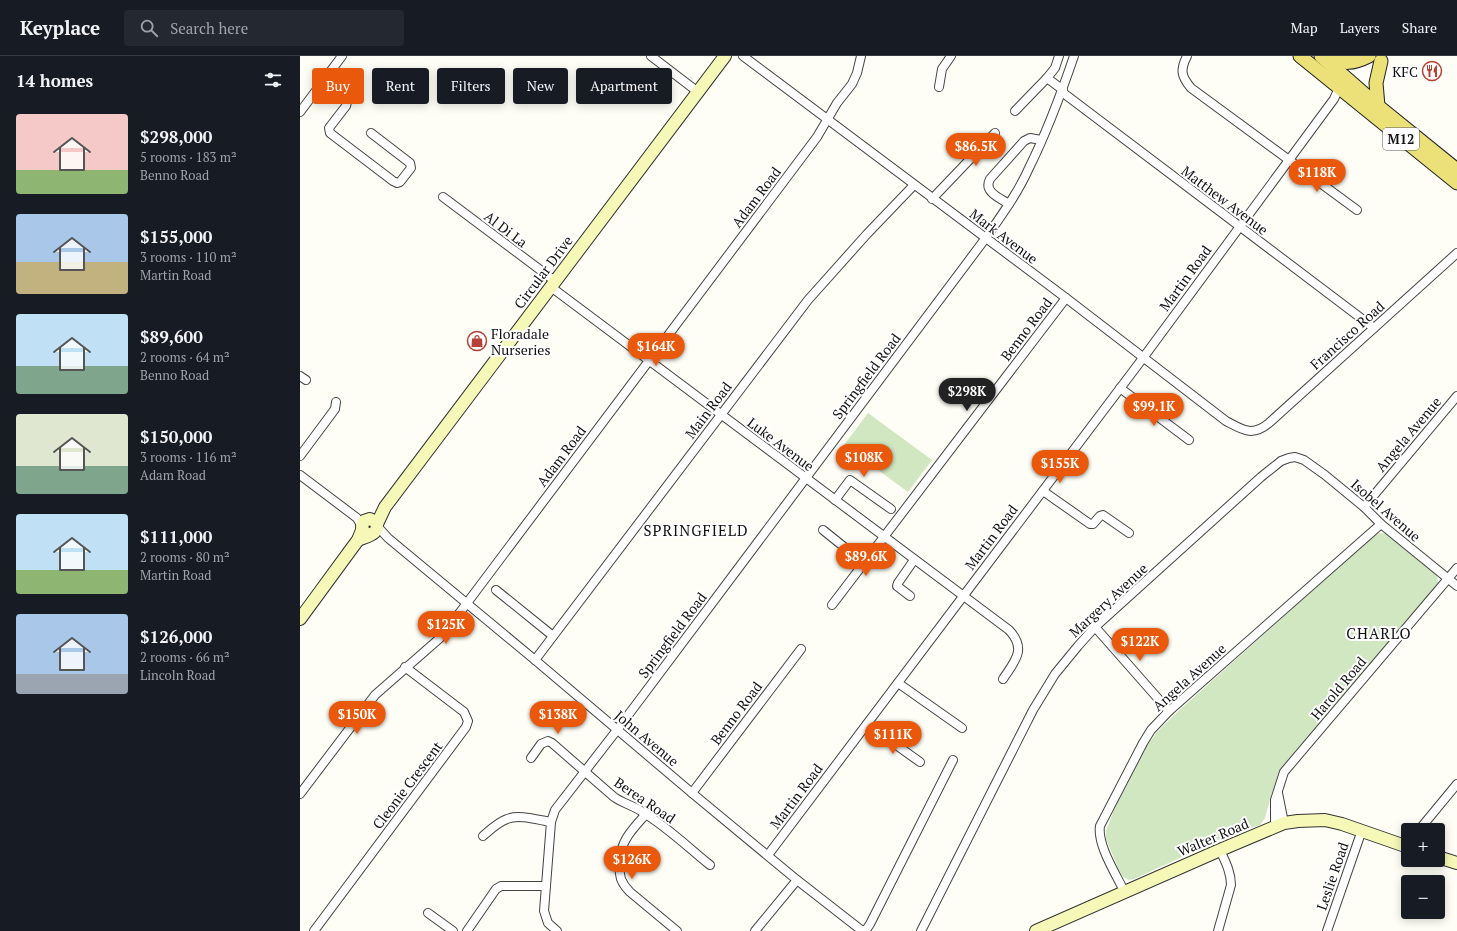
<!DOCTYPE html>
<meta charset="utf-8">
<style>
:root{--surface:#171b24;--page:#242831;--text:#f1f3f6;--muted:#9ea1a6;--line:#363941;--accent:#ea580c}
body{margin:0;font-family:"PT Serif",serif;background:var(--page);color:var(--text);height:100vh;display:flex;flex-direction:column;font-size:15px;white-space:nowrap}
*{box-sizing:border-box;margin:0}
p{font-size:13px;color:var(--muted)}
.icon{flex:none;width:22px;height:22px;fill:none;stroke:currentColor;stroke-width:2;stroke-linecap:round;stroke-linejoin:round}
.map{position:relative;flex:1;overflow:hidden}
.details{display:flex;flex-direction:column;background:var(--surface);width:300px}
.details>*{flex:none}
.banner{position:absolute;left:12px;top:12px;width:380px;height:36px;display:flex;gap:8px}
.controls{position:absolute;left:1101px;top:767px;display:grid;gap:8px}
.controls a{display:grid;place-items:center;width:44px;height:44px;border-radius:4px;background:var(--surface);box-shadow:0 2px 10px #0003;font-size:20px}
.price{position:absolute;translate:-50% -34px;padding:0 9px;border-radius:14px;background:var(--accent);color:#fff;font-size:13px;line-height:26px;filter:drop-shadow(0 1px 2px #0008)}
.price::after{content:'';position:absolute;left:50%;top:24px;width:12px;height:9px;margin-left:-6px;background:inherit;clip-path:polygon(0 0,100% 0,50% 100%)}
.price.selected{background:#222;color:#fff}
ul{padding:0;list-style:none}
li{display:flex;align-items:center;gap:12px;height:100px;padding:0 16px}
li span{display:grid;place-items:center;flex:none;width:112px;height:80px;border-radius:4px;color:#555}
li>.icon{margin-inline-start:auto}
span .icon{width:48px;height:48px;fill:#fffc;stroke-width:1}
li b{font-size:17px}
h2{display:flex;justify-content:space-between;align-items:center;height:48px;padding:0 16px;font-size:17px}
.chip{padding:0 14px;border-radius:4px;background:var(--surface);box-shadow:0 2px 10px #0003;font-size:14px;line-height:36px}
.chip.selected{background:var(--accent);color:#fff}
header{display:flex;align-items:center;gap:24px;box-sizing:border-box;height:56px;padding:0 20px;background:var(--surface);border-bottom:1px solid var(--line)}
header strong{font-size:19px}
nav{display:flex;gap:22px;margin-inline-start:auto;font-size:14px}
.search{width:280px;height:36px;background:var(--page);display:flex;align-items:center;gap:10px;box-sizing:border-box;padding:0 14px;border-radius:4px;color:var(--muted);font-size:15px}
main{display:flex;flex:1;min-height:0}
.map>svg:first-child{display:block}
.green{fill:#d0e7c1}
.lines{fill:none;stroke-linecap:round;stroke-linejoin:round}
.street-casing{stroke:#444;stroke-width:10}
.secondary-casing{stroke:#333;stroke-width:14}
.primary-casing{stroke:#222;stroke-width:15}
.street{stroke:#fff;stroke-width:8}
.secondary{stroke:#f6f8b7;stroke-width:12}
.primary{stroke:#ece078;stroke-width:13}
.labels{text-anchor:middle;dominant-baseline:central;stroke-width:4;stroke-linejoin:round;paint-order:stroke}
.shield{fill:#fff;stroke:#585858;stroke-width:1}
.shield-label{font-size:13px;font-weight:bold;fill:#111}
.poi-label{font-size:14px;fill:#111;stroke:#fff;text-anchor:end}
.street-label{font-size:14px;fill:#111;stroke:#fff}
.neighbourhood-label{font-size:15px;letter-spacing:1px;fill:#111;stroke:#fff}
</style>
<header>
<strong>Keyplace</strong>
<div class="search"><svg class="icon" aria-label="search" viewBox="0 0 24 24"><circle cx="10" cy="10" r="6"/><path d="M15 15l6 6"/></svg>Search here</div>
<nav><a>Map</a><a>Layers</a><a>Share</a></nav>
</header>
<main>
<section class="details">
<h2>14 homes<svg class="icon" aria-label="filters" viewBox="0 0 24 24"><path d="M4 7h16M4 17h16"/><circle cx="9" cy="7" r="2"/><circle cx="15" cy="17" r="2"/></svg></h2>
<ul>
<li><span style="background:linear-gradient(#f6c9c9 70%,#8fb573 0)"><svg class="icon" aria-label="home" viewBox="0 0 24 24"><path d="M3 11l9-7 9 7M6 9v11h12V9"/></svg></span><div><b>$298,000</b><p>5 rooms · 183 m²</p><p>Benno Road</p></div></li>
<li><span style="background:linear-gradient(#a9c7e8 60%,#c2b280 0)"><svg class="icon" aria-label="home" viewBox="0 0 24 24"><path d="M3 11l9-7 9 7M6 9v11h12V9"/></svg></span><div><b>$155,000</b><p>3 rooms · 110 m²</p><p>Martin Road</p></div></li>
<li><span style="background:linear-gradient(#bfe0f5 65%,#7fa58c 0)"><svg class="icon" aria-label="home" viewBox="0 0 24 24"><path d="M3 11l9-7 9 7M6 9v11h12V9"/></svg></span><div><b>$89,600</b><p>2 rooms · 64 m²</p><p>Benno Road</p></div></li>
<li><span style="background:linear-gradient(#dfe7d0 65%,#7fa58c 0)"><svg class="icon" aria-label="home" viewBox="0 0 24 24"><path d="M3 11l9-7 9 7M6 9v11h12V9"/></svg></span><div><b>$150,000</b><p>3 rooms · 116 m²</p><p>Adam Road</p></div></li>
<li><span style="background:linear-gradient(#bfe0f5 70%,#8fb573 0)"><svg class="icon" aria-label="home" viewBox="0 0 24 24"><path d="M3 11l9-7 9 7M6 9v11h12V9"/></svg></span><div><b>$111,000</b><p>2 rooms · 80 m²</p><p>Martin Road</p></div></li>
<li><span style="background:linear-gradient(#a9c7e8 75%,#9aa5b1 0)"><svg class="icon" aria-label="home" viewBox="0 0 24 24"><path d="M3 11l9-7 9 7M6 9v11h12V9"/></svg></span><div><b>$126,000</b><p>2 rooms · 66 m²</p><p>Lincoln Road</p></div></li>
</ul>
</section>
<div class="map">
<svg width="1157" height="875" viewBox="0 0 1157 875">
<rect width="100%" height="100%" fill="#fefef6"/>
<g class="green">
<path d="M568 357 632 404 608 436 544 389Z"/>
<path d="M1081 477 1088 478 1137 519 1138 527 1131 538 980 713 971 740 965 762 960 769 930 779 834 823 829 824 823 821 819 814 806 783V775L814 754 846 691 857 676 874 659 1049 502 1075 479Z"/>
</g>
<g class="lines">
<g class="street-casing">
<g id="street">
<path d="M351 0 398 36"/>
<path d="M443 0 766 242 926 365C943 374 952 381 969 367L1157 197"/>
<path d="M887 0C880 14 881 20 891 32L1057 154"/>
<path d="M747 22 755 12 759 0"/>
<path d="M23 25 46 42 47 46 46 50 29 72 30 77 93 125 97 127 100 126 111 112 110 107 71 77"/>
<path d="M639 31 642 13 651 0"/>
<path d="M762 36 1074 272"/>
<path d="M715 55 747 22 763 34"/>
<path d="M0 56 42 0"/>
<path d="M143 141 255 225"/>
<path d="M632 143 695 77"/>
<path d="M709 148C700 142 683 136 690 123L724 85 730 82 741 84"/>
<path d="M251 231 709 574C727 593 715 605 703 623"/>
<path d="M0 320 6 324"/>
<path d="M820 332 889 384"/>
<path d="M0 400 35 353 36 346"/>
<path d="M0 419 57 462 62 471"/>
<path d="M743 435 790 468H793L800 460 803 459 829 477"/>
<path d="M535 444 550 424 591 453"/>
<path d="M1064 451 1157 340"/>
<path d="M78 471 88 482 235 604 392 737 497 824 561 874H566L570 868 653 704"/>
<path d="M523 474 564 507"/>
<path d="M196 534 253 580"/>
<path d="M610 540 597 530 598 527 614 504"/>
<path d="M532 549 766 242"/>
<path d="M795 571 869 655"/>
<path d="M235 604 508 244 567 178 614 129"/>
<path d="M598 627 662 672"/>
<path d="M567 668 620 706"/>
<path d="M231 702 241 688 248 685 252 687 314 741C324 748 335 750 344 757 367 771 389 792 410 809"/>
<path d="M392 737 501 593"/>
<path d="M978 737 984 767"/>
<path d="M0 738 75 639 140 582 149 571 517 81 537 47 552 28 557 17 561 0"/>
<path d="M346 758C339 766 331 774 326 783 320 793 318 812 321 823 323 828 326 832 330 836L377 875"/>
<path d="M975 771V744L984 716 1157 512"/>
<path d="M1119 774 1157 728"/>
<path d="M183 780C190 774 198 766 207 763 219 758 238 764 251 766"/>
<path d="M468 799 843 302 1034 43 1039 32 1042 29"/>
<path d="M825 837C816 818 797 789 800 770L843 687 851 674 869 655 1081 468"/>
<path d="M128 857 153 875"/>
<path d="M14 875 166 671 168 665 164 656 105 611"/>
<path d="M167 875 196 833 201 830H246"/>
<path d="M257 875 248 867 244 855 251 766 255 754 317 674 685 183C701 160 718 137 729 112 747 76 761 38 774 0"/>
<path d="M455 875 497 824"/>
<path d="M621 875 733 654 755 618 778 590 795 571 961 421 981 405 989 402 995 401 1004 404 1025 419 1064 451 1081 468 1157 530"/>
<path d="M918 875 931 829C931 816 925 805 920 794"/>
<path d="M1027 875 1062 774"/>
</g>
</g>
<g class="secondary-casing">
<g id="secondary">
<path d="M77 468 85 451 425 0"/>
<path d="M58 484C67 480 81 478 76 466L70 463 64 465 62 471 64 476 70 479"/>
<path d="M0 563 52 492 58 484 62 474"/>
<path d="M1138 801 1157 807"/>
<path d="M736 875 920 794 984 767 998 765 1025 764 1042 768 1108 791"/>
</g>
</g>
<g class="primary-casing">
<g id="primary">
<path d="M1000 0 1157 127"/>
<path d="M1021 0 1078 50 1157 114"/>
<path d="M1027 0C1044 9 1053 8 1069 0"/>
<path d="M1078 50 1076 27 1081 5"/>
</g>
</g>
<use href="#street" class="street"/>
<use href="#secondary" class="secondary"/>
<use href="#primary" class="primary"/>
</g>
<defs>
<g id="restaurant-ring" transform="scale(1)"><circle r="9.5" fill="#fff" stroke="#b54035" stroke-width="1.5"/><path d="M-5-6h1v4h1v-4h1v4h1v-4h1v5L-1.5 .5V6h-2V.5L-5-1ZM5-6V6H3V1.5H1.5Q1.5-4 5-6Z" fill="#b54035"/></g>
<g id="shop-ring" transform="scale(1)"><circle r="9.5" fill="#fff" stroke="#b54035" stroke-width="1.5"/><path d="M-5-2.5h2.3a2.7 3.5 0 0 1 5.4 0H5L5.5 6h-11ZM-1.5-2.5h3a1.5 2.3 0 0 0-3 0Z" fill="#b54035"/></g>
</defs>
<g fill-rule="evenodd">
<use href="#restaurant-ring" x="1132" y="15"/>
<use href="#shop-ring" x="177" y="285"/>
</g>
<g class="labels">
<rect class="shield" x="1083" y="72" width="36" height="22" rx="3"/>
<g class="shield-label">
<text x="1101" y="83">M12</text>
</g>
<g class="poi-label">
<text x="1118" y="15">KFC</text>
<text x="191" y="277" text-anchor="start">Floradale<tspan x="191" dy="16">Nurseries</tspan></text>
</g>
<g class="street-label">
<text transform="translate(456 141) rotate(-53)">Adam Road</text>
<text transform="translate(925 144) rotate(37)">Matthew Avenue</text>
<text transform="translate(206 173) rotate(37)">Al Di La</text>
<text transform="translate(704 180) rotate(37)">Mark Avenue</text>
<text transform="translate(243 216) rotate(-53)">Circular Drive</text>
<text transform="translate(885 222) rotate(-54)">Martin Road</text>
<text transform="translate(726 273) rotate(-53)">Benno Road</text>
<text transform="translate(1047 279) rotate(-42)">Francisco Road</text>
<text transform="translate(566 320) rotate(-53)">Springfield Road</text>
<text transform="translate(408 354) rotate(-53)">Main Road</text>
<text transform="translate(1108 378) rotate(-50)">Angela Avenue</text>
<text transform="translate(481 388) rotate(37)">Luke Avenue</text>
<text transform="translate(261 400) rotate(-53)">Adam Road</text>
<text transform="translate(1086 454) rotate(41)">Isobel Avenue</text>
<text transform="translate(691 481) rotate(-53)">Martin Road</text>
<text transform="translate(808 544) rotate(-43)">Margery Avenue</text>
<text transform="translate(372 579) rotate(-53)">Springfield Road</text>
<text transform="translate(889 621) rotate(-42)">Angela Avenue</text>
<text transform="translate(1038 632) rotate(-50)">Harold Road</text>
<text transform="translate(436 657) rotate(-53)">Benno Road</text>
<text transform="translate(347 682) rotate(40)">John Avenue</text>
<text transform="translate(107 729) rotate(-53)">Cleonie Crescent</text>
<text transform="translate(496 740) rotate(-53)">Martin Road</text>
<text transform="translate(345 744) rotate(34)">Berea Road</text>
<text transform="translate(913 781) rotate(-23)">Walter Road</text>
<text transform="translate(1032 820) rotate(-71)">Leslie Road</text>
</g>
<g class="neighbourhood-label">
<text x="396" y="474">SPRINGFIELD</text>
<text x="1079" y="577">CHARLO</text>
</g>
</g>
</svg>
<div class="controls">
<a>+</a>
<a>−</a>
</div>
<b class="price" style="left:676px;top:111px">$86.5K</b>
<b class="price" style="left:1017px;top:137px">$118K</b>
<b class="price" style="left:356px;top:311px">$164K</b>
<b class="price selected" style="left:667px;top:356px">$298K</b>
<b class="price" style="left:854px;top:371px">$99.1K</b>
<b class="price" style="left:564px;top:422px">$108K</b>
<b class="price" style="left:760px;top:428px">$155K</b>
<b class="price" style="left:566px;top:521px">$89.6K</b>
<b class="price" style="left:146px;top:589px">$125K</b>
<b class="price" style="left:840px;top:606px">$122K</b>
<b class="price" style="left:57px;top:679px">$150K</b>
<b class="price" style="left:258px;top:679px">$138K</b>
<b class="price" style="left:593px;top:699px">$111K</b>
<b class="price" style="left:332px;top:824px">$126K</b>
<div class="banner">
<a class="chip selected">Buy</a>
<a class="chip">Rent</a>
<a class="chip">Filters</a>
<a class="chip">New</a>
<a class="chip">Apartment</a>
</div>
</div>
</main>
